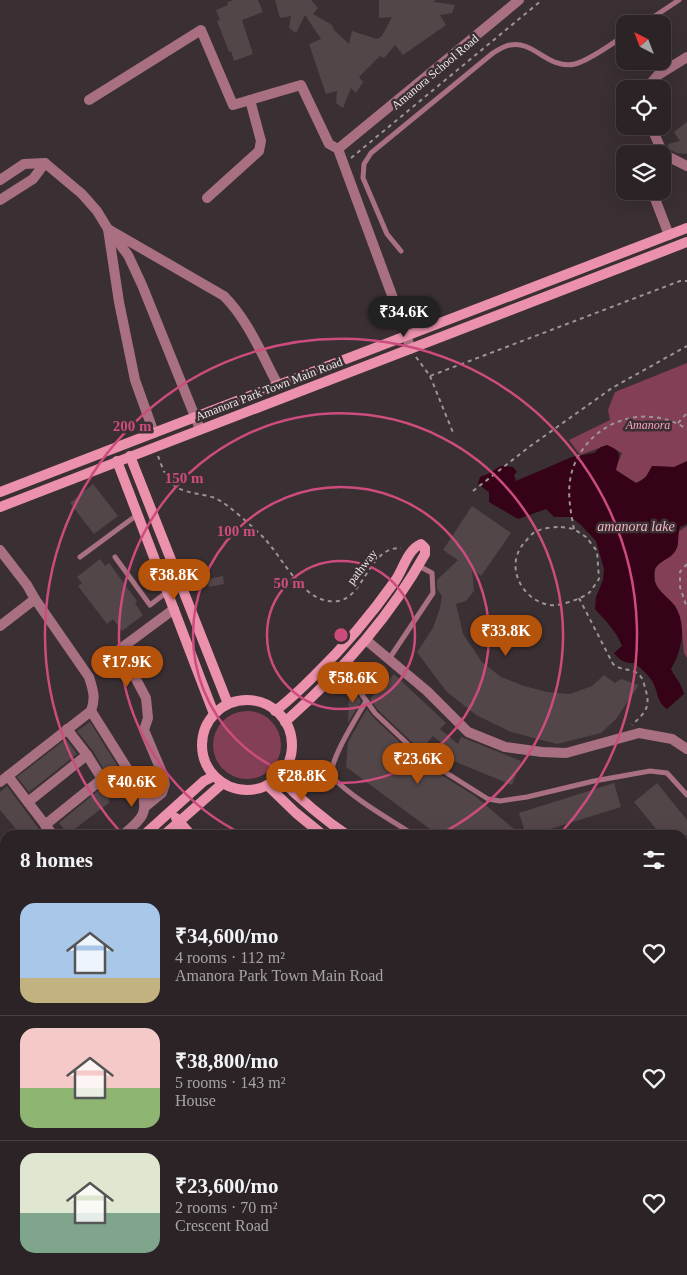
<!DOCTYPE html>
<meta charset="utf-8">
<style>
:root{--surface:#2c2326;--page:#382f32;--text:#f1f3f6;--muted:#a6a4a7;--line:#484043;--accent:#b45309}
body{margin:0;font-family:Georgia,serif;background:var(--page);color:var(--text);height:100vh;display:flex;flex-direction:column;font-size:19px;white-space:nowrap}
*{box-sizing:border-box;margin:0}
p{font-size:16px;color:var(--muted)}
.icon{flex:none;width:28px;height:28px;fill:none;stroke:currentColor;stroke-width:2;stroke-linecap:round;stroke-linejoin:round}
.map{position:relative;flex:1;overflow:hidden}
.panel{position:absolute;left:0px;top:830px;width:688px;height:445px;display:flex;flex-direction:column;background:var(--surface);border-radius:15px 15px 0 0;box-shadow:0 5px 20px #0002,0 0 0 1px var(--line)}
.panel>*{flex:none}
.needle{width:32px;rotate:318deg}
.tools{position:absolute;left:616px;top:15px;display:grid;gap:10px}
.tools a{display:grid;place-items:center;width:55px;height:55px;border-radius:10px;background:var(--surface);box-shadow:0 5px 20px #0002,0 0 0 1px var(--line);font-size:25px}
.price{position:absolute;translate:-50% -42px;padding:0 11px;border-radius:18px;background:var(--accent);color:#fff;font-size:16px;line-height:32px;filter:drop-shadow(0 1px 2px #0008)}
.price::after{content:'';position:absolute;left:50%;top:30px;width:15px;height:11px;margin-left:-8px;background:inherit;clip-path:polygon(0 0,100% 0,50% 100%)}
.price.current{background:#222;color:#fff}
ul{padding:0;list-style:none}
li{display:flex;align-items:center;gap:15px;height:125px;padding:0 20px}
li+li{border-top:1px solid var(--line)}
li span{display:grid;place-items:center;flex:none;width:140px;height:100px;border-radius:15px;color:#555}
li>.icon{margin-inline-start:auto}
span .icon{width:60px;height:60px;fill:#fffc;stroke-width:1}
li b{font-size:21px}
h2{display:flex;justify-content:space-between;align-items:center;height:60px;padding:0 20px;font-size:21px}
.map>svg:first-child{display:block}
.green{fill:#833f55}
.water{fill:#360218}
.building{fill:#524649}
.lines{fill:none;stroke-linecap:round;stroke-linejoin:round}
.path{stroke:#9d9497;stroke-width:2;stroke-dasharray:4 4;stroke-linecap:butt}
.lane{stroke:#a87080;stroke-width:5}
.street{stroke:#a87080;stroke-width:10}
.secondary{stroke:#eb91ac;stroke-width:10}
.ring{fill:none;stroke:#cd4c7e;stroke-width:2.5}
.labels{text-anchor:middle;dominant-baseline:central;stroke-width:5;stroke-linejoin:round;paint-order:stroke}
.street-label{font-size:12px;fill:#efe7e9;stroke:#3a2f32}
.park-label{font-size:12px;font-style:italic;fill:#f9a2bb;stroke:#3a2f32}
.water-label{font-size:14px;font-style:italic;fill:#f4b2c4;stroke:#3a2f32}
.centre{fill:#cd4c7e;stroke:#3a2f32;stroke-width:2.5}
.ring-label{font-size:15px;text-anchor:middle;font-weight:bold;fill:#cd4c7e;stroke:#3a2f32;stroke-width:5;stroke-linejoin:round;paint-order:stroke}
</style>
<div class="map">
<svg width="687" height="1275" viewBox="0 0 687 1275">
<rect width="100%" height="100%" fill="#3a2f32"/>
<g class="green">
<path d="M687 363V462L674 467 652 466 646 477 636 483 615 470 622 453 607 445 580 455 569 440 610 420 608 410 615 392Z"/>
<path d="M687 526V658L684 653 682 631 675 606 661 592 655 584V568L678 546V532Z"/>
<circle cx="247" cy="745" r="34"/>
<path d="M683 1075 687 1081V1131L683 1134Z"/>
</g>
<path class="water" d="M607 445C624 452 619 456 616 470L636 483C645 480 648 474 652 466L674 467 687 461V524L680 527C677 536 680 546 674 553 666 562 655 561 654 575 654 590 668 596 675 606 687 625 682 651 671 669 675 678 682 684 684 694L667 709C655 700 659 692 652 681 648 674 640 668 635 663 626 664 619 660 614 653L622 646C617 632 605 620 595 609L596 597 603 580 604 569 596 541 581 525 571 517H554L546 509 518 519 489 502V492L478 484 480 477 490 473 500 466 513 467 517 472 514 475 516 481 572 457 594 453 601 447Z"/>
<g class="building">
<path d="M234 0H258L263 12 242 20 253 54 234 61 231 51 229 52 217 21 220 20 216 10 228 5 227 2Z"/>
<path d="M275 0H311L318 8 313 14 332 25 334 30 349 44 352 31 377 39 382 36 392 17 379 18V0H435L434 2 455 5 452 13 440 15 446 25 403 55 395 45 384 58 380 56 359 77 363 82 356 93 351 88 343 108 336 103 337 91 326 94 309 44 321 39 305 15 296 33 289 28 291 16 280 18Z"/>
<path d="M687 122V154L677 153 668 149V144L680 141 674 132Z"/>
<path d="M93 484 118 516 94 534 70 503Z"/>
<path d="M472 506 511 533 481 576 472 569 474 591 466 601 456 604 463 634 482 662 501 677 524 686 547 692 570 694 592 686 604 675 615 683 621 679 639 685 616 719 601 733 557 744 511 732 476 715 446 691 417 652 433 628 440 608 442 596 437 589V580L458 560 443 550Z"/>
<path d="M100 559 105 566 109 563 137 601 135 603 143 615 122 631 113 619 107 624 78 586 82 583 77 577Z"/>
<path d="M223 576 224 584 209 587 207 579Z"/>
<path d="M394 674 446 723 440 729 458 744 461 737 521 761 512 785 451 760 454 753 433 736 422 749 418 747 421 750 416 746 378 710 370 699Z"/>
<path d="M349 689 355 693 361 701 348 723Z"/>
<path d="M367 709 372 716 410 752 427 766 475 796 521 835H438L346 767 348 742Z"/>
<path d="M90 722 130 786 108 799 110 802 68 834 59 823 100 789 105 796 109 797 113 796 116 790 93 751 77 731Z"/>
<path d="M66 739 77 754 29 792 17 777Z"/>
<path d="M614 783 621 807 531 835H526L519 813Z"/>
<path d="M657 783 687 820V835H661L634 802Z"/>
<path d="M7 786 39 829 44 835H21L0 810V792Z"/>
</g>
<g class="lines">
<g class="path">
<path d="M351 158 542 0"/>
<path d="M416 357 430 376 680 281H687"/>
<path d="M430 376 454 435"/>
<path d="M678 423 687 413"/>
<path d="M158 456C161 464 164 473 169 480 179 495 202 492 217 499 228 504 255 529 264 538 284 559 304 606 338 601 365 597 368 547 401 548"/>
<path d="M473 491 529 447 612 388 687 346"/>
<path d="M561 527 574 529 586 537 597 551 599 579C596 583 593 588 590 592 584 598 558 607 550 605 522 601 504 566 524 543 527 540 531 534 535 532 542 528 553 527 561 527Z"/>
<path d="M574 529C570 508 566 488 573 468 590 421 645 402 687 429"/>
<path d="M687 564 680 572V587L687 608"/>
<path d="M579 598 613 664C622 671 626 668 635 672 640 674 643 679 644 684 651 706 648 710 632 725"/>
</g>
<g class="lane">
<path d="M643 24 679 0"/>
<path d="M401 251 387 234 363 178 364 164 371 153 493 53C498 50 504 46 510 45 534 40 548 70 575 64 590 60 612 44 625 35"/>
<path d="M80 557 137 515"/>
<path d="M115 557 150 605 167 592"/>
<path d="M389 659 433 593 432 573 419 566"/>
<path d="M342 667 375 713 413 749 429 762 488 799 500 801 527 797 594 781 650 771 667 773 687 795"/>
<path d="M366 701C356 719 331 757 331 776 355 800 386 817 414 835"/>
<path d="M682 926H687"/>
<path d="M0 1092 5 1089"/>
<path d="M0 1204 5 1200"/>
<path d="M114 1270 118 1275"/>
<path d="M348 1270 355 1274 362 1270"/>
<path d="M241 1275 248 1270"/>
</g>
<g class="street">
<path d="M646 89 658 75 687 57"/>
<path d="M89 100 201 30 233 105 301 85 329 144 338 149 407 336 410 349"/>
<path d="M651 126 663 154 687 166"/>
<path d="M338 149 519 0"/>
<path d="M0 180 24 164 45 163 82 194 97 211 108 229 119 302 135 380 154 433"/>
<path d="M652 191 669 235"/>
<path d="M207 198 259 151 261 141 250 100"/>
<path d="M0 200 33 179 45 163"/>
<path d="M108 229 224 296C248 320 262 355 278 385"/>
<path d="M112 234 128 255 142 285 200 429"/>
<path d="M0 550 27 585 35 599 89 677C93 690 96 698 91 711L0 782"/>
<path d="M0 626 35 599"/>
<path d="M366 640 427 691 468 732 505 747 542 752 566 753 639 733 672 739 687 749"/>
<path d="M91 711 142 792C149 815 140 820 123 835"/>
<path d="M87 755 109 790"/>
<path d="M8 776 53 835"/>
<path d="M28 802 87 755 67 729"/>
<path d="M145 807 162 793 165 784 163 775 144 730 148 718 146 698 120 649 174 609"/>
<path d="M45 825 102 779"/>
<path d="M682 1167 687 1164"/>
<path d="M682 1205 687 1204"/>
<path d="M660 1270 664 1275"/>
</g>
<g class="secondary">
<path d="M130 456 228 704"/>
<path d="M117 461 214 714"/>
<path d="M0 492 687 228"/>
<path d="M0 507 687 242"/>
<circle cx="247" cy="745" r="45"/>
<path d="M275 711C290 700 302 688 315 675 345 646 371 615 395 581 403 570 407 550 421 544L425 548V554C389 619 340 673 285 722"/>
<path d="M278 777C300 799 322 818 347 835"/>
<path d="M267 785 296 813 323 835"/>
<path d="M176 818 191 835"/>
<path d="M144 835 204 781 214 776"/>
<path d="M164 835 223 783"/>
<path d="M682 948H687"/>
<path d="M682 961 687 962"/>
<path d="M0 962 5 958"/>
<path d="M0 980 5 975"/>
<path d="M0 1171 5 1178"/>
<path d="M70 1270 73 1275"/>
<path d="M600 1270 605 1275"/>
<path d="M616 1270 621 1275"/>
</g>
</g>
<g class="ring">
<circle cx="341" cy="635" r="74"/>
<circle cx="341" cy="635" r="148"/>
<path d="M244 835A222 222 0 1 1 438 835"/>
<path d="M123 835A296 296 0 1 1 559 835"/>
</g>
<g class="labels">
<g class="street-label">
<text transform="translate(435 72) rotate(-40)">Amanora School Road</text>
<text transform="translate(269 389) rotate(-21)">Amanora Park Town Main Road</text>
<text transform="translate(362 567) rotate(-52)">pathway</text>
</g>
<g class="park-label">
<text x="648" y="425">Amanora</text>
</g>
<g class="water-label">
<text x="636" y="526">amanora lake</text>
</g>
</g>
<circle cx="341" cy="635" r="8" class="centre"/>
<g class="ring-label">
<text x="132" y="431">200 m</text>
<text x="184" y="483">150 m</text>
<text x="236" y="536">100 m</text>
<text x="289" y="588">50 m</text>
</g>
</svg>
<div class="tools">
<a><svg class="needle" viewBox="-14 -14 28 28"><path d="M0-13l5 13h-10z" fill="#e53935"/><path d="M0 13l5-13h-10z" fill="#a6a4a7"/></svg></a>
<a><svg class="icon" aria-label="locate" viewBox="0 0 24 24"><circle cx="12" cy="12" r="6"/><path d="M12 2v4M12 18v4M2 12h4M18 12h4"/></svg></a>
<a><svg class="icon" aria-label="layers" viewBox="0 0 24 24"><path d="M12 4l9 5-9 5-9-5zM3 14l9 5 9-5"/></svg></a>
</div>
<b class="price current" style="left:404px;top:338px">₹34.6K</b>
<b class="price" style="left:174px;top:601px">₹38.8K</b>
<b class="price" style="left:506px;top:657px">₹33.8K</b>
<b class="price" style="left:127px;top:688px">₹17.9K</b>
<b class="price" style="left:353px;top:704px">₹58.6K</b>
<b class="price" style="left:418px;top:785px">₹23.6K</b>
<b class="price" style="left:302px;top:802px">₹28.8K</b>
<b class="price" style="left:132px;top:808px">₹40.6K</b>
<section class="panel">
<h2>8 homes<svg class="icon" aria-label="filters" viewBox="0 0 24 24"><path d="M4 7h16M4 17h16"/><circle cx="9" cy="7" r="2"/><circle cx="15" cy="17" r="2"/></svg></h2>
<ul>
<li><span style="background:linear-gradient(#a9c7e8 75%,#c2b280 0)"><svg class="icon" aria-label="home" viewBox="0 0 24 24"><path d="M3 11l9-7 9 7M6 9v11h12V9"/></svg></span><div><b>₹34,600/mo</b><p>4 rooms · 112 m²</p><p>Amanora Park Town Main Road</p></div><svg class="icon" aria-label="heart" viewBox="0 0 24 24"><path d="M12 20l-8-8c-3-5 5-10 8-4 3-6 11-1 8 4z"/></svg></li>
<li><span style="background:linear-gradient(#f6c9c9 60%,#8fb573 0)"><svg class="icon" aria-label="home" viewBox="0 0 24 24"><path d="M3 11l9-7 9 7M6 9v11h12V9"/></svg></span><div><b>₹38,800/mo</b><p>5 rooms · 143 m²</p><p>House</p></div><svg class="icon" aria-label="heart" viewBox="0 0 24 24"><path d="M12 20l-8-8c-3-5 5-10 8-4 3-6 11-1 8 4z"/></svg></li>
<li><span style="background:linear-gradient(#dfe7d0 60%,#7fa58c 0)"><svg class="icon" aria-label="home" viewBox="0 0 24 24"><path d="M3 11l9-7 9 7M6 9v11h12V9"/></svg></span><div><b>₹23,600/mo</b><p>2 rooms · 70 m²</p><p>Crescent Road</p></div><svg class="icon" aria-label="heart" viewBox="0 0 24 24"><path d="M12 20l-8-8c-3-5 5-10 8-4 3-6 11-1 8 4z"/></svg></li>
</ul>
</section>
</div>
